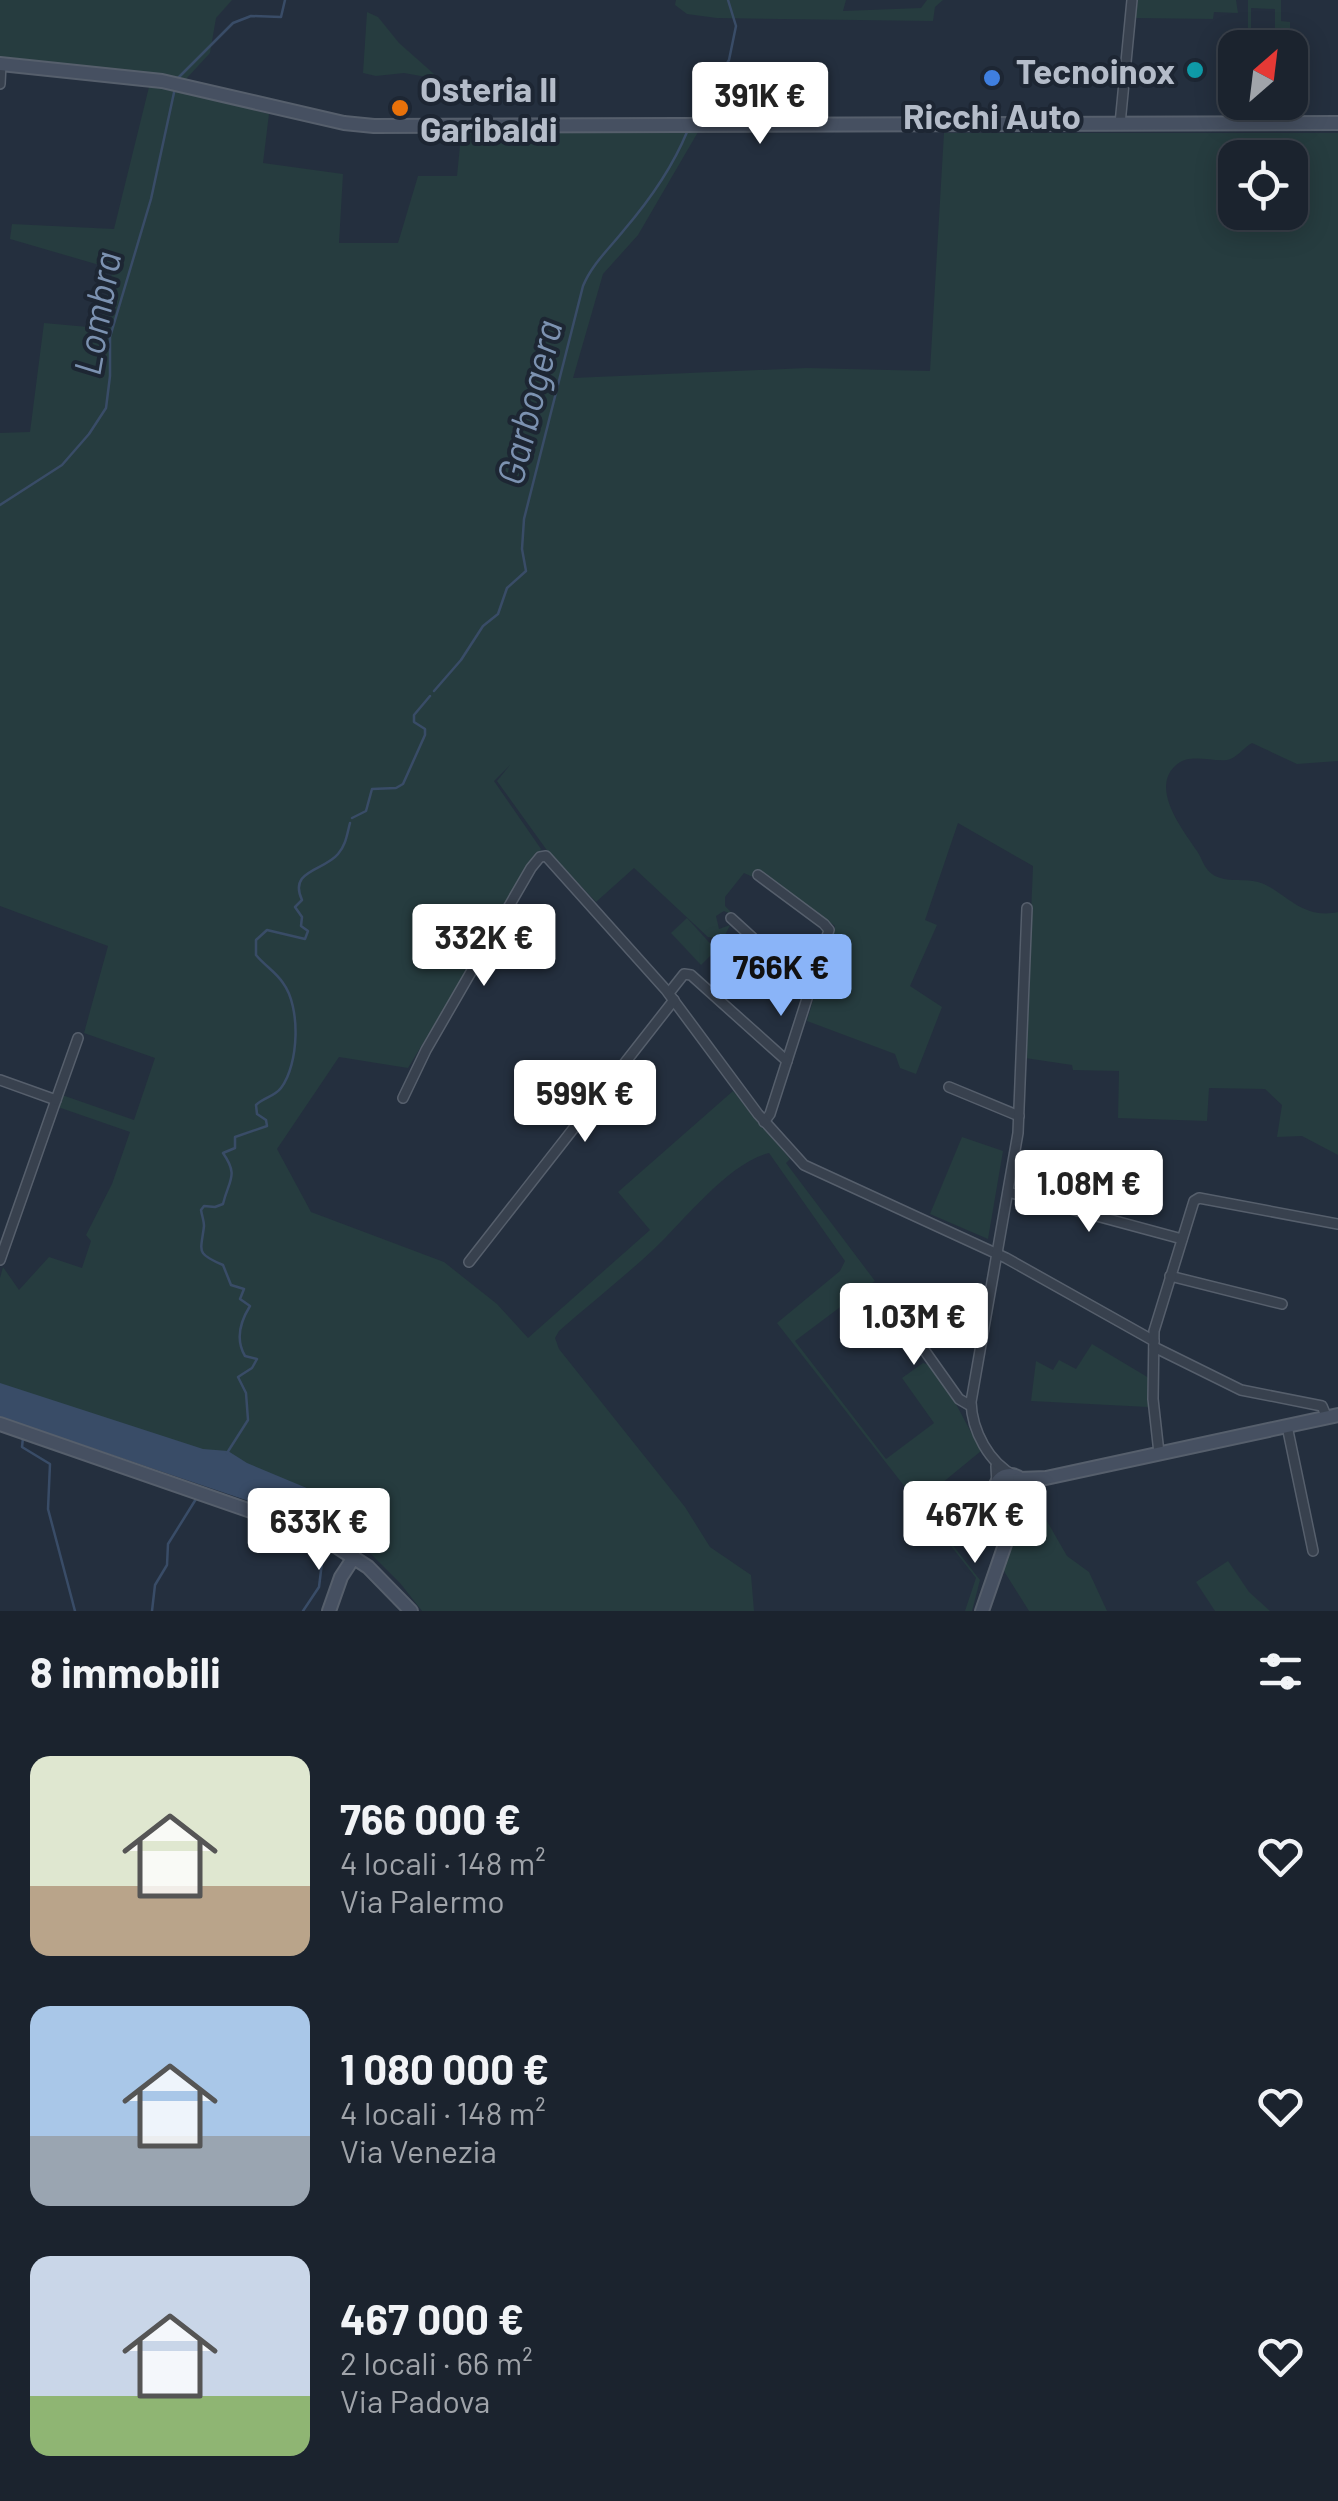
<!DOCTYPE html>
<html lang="it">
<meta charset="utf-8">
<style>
:root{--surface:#1b232e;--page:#282f3a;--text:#f1f3f6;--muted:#a0a4aa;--line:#39404a;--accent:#8ab4f8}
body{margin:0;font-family:Barlow,sans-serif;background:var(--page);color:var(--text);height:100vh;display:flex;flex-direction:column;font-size:38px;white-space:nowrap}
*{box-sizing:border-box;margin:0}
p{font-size:32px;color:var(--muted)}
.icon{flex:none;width:55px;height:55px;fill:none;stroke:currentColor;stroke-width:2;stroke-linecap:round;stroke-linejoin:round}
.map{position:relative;height:1611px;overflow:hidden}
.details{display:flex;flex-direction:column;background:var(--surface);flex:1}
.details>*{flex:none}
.needle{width:65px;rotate:28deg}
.fabs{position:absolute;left:1218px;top:30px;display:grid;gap:20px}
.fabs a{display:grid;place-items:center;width:90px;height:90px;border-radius:20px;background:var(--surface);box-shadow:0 5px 25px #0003,0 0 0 2px var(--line);font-size:50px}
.price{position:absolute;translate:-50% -85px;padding:0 22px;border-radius:10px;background:#fff;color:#222;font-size:32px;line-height:65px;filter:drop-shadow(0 2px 5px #0008)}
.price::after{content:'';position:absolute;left:50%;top:60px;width:30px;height:22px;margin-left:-15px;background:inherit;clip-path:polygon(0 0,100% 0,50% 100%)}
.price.on{background:var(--accent);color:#111}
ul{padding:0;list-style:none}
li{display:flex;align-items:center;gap:30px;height:250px;padding:0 30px}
li span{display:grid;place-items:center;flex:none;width:280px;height:200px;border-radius:20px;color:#555}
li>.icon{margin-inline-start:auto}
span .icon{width:120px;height:120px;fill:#fffc;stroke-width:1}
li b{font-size:42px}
h2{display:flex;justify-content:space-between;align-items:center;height:120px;padding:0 30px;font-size:42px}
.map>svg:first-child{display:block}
.green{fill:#263c3f;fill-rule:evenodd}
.water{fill:#394c67}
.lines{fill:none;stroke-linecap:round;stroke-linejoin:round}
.stream{stroke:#394c67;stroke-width:2.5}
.street-casing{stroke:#565f6c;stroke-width:12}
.secondary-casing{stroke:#565f6c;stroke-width:16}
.street{stroke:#38414e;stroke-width:9}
.secondary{stroke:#465061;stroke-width:12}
.culture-dot{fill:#0f9aa8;stroke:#1d2633;stroke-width:4}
.shop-dot{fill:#3f7fe0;stroke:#1d2633;stroke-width:4}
.food-dot{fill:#e8710a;stroke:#1d2633;stroke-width:4}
.labels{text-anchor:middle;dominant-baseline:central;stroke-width:8;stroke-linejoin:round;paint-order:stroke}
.poi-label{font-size:35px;font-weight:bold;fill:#b4bcc9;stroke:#1d2633;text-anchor:end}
.water-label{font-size:38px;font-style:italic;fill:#7c92b1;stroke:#1d2633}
</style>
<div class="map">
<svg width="1338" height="1611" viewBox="0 0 1338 1611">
<rect width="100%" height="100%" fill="#242f3e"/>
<g class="green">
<path d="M0 0H232L216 18 210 53 186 79 0 58Z"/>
<path d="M676 0H846L843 11 921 8 927 0H943L935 7 933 21 717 18 687 14 675 5Z"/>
<path d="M1138 0H1236L1238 13 1214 12 1213 19 1135 18Z"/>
<path d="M1248 0H1281V21L1290 22V47H1275V9L1251 8V47H1248Z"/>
<path d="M367 12 378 17 399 43 434 74 432 78 404 73 376 76 363 73Z"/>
<path d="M149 87 199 95 269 114 263 163 343 174 339 243H398L418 176H457L461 135 518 129 698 132 638 235 603 274 573 378 807 368 930 371 944 133H1338V761L1297 764 1252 743C1243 748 1237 758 1227 760 1210 762 1188 752 1174 767 1151 791 1184 831 1197 851 1203 860 1204 870 1215 876 1227 882 1240 879 1253 881 1280 884 1298 921 1338 912V1155L1302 1136 1277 1137 1282 1105 1265 1089 1209 1088 1207 1121 1118 1118 1119 1071 1073 1070 1072 1065 1025 1058 1033 866 958 823 925 920 937 925 910 986 942 1007 916 1074 900 1068 895 1054 807 1021 835 926 761 874 755 878 744 873 725 897V906L735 916 724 911 716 916 719 929 730 925 723 939 708 937 634 868 596 902 546 849 497 781 510 765 494 781 541 849 408 1068 339 1057 277 1149 311 1212 444 1262 497 1304 528 1338 650 1230 618 1192 733 1091 790 1159 786 1163 875 1281 795 1341 886 1459 934 1423 902 1378 923 1363 929 1365 957 1406 981 1451 919 1502 980 1580 972 1611H965L976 1578 777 1323 840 1271 845 1261 769 1153C730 1162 684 1220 655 1248 624 1277 591 1303 559 1331L555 1338 559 1349 685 1507 710 1547 751 1575 754 1611H422L400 1583 365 1548 363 1527 0 1415V1278L3 1267 19 1290 49 1257 82 1268 91 1241 86 1235 112 1184 130 1132 58 1107 62 1095 134 1120 155 1058 84 1033 108 946 0 906V433L30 432 44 323 99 328 113 269 10 239 12 224 114 229ZM1235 158H1290V212H1235Z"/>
<path d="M687 918 716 950 701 965 671 933Z"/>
<path d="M962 1137 1003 1151 988 1239 930 1214Z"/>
<path d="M1092 1344 1149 1378 1148 1407 1031 1401 1036 1361 1053 1370 1059 1360 1076 1369Z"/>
<path d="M1029 1505 1038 1508 1044 1516 1067 1556 1089 1572 1107 1611H1029L1002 1568 1024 1509Z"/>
<path d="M1228 1561 1249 1592 1270 1611H1215L1196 1582Z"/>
</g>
<path class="water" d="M0 1383 203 1449 228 1451 247 1463 333 1499 343 1512V1526L336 1535 281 1512 0 1417Z"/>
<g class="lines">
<g class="stream">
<path d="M178 78 233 23 251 16 281 17 285 0"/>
<path d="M695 115 729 60 736 26 728 0"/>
<path d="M0 505 62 465 89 434 106 408 110 376V337L151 199 175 88"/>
<path d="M434 691 461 660 483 626 498 614 507 588 526 571 522 549 524 519 583 286C592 264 609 249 624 230 648 202 673 166 687 132"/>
<path d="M352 818 366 811 372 789 396 788 403 784 425 735V729L414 722V715L430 696"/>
<path d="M23 1438 22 1447 50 1464 48 1509 75 1611"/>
<path d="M227 1453 248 1420 246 1393 238 1377 252 1368 257 1359 245 1356C235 1339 240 1322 250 1306L240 1299 244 1289 231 1285 223 1265C195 1253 201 1252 204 1226 204 1221 202 1216 201 1210L204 1206 215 1207 223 1204C229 1179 239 1176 223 1153L235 1148V1137L267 1126 266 1120 257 1114 256 1105C264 1097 274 1097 281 1088 299 1064 301 1007 283 983 276 972 264 965 256 955V940L267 930 305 939 308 931 301 926 302 917 295 907 302 900C288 870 324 871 338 854 346 845 347 834 350 823"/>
<path d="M152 1611 155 1585 167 1565 168 1544 196 1499"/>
<path d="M303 1611 319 1587 324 1546"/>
</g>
<g class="street-casing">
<g id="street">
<path d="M0 84 1 64"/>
<path d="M1120 124 1132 0"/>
<path d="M758 875 824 924 829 930 770 1114 764 1122"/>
<path d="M731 918 810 990"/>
<path d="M669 993 684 974 691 975 787 1061"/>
<path d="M0 1080 56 1100 0 1260"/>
<path d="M949 1087 1019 1116"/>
<path d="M403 1098 426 1050 531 868 540 857 546 856 666 990 758 1114 804 1165 1006 1258 1154 1341"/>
<path d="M56 1100 78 1038"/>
<path d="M1008 1192 1182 1239"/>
<path d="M469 1262 674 1000"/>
<path d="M1170 1276 1282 1304"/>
<path d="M881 1289 959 1399 971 1406"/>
<path d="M1154 1347 1241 1390 1322 1406 1327 1418"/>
<path d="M1287 1426 1313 1551"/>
<path d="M1159 1453 1153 1399 1154 1331 1194 1201 1199 1198 1338 1224"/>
<path d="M996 1466 997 1485"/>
<path d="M1015 1476C989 1463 972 1431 971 1402L1018 1133 1027 908"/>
</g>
</g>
<g class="secondary-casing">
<g id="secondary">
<path d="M0 64 162 81 344 123 374 126 1338 123"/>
<path d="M0 1424 317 1534 368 1567 411 1611"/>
<circle cx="1010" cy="1490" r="15"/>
<path d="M1019 1479 1046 1478 1338 1415"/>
<path d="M329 1611 341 1577 354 1557"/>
<path d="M982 1611 1020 1501"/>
</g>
</g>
<use href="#street" class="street"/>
<use href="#secondary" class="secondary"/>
</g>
<circle class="culture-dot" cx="1195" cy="70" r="10"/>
<circle class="shop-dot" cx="992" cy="78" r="10"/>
<circle class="food-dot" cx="400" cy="108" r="10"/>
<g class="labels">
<g class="poi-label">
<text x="1175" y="70">Tecnoinox</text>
<text x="420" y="88" text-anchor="start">Osteria Il<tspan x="420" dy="40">Garibaldi</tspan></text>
<text x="992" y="115" text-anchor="middle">Ricchi Auto</text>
</g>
<g class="water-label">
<text transform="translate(96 313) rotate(-80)">Lombra</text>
<text transform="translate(528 402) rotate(-76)">Garbogera</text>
</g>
</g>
</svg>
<div class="fabs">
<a><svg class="needle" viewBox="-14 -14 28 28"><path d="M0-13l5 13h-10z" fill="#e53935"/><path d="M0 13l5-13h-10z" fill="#a0a4aa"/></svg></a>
<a><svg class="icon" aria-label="locate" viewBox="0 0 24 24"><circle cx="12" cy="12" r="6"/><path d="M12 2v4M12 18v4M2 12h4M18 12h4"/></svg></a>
</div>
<b class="price" style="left:760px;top:147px">391K €</b>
<b class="price" style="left:484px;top:989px">332K €</b>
<b class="price on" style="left:781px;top:1019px">766K €</b>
<b class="price" style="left:585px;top:1145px">599K €</b>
<b class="price" style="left:1089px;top:1235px">1.08M €</b>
<b class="price" style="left:914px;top:1368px">1.03M €</b>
<b class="price" style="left:975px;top:1566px">467K €</b>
<b class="price" style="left:319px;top:1573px">633K €</b>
</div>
<section class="details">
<h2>8 immobili<svg class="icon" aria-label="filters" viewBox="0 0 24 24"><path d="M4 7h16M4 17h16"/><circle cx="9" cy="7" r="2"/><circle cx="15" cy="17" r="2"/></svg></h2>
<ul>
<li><span style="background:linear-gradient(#dfe7d0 65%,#b9a48a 0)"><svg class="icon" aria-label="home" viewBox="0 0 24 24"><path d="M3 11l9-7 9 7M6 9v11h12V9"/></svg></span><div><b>766 000 €</b><p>4 locali · 148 m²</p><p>Via Palermo</p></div><svg class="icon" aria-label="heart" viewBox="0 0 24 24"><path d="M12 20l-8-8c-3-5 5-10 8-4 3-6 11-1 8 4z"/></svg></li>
<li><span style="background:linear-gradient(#a9c7e8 65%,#9aa5b1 0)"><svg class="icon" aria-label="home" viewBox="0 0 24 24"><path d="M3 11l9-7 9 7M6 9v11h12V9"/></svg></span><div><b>1 080 000 €</b><p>4 locali · 148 m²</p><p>Via Venezia</p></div><svg class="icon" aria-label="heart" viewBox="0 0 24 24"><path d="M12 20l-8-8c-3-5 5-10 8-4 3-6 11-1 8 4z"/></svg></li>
<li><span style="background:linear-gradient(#c9d6e8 70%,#8fb573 0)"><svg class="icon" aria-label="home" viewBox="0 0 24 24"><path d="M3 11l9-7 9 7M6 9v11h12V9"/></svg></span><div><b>467 000 €</b><p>2 locali · 66 m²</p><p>Via Padova</p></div><svg class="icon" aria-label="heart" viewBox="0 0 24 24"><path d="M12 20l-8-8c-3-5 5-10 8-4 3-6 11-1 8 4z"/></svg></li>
</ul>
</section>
